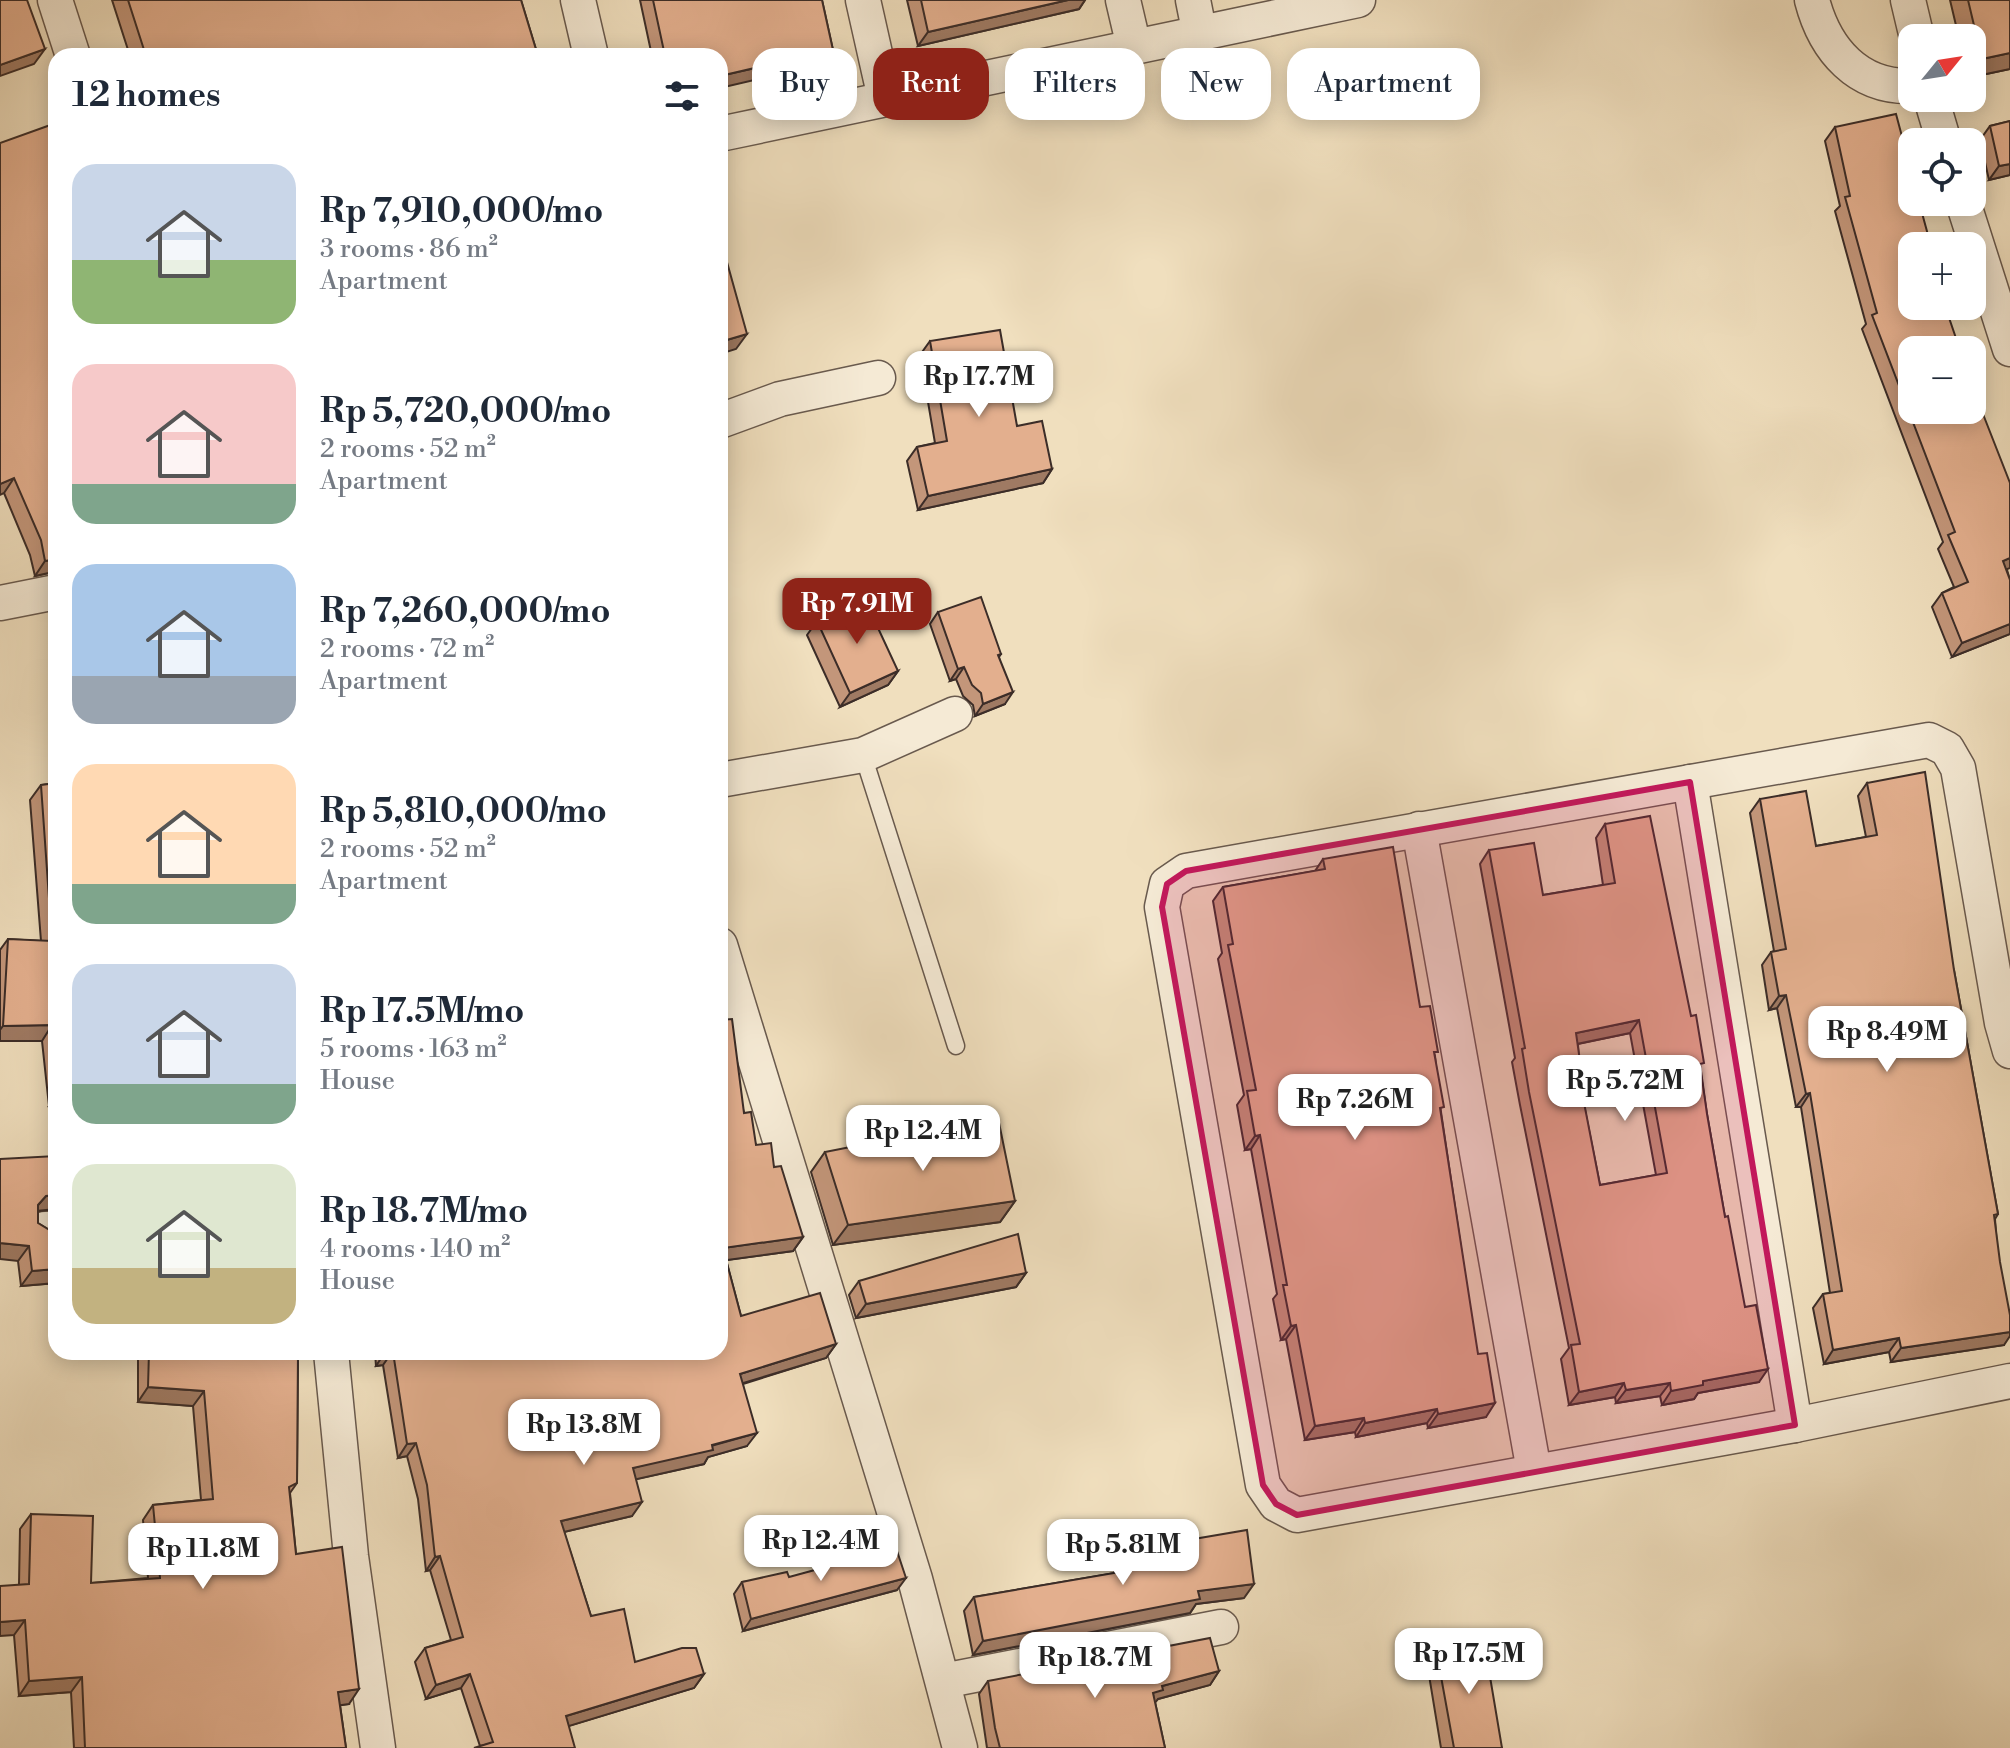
<!DOCTYPE html>
<meta charset="utf-8">
<style>
:root{--surface:#fff;--page:#f2f2f3;--text:#1f2937;--muted:#747a83;--accent:#8f2418}
body{margin:0;font-family:"Libre Bodoni",serif;background:var(--page);color:var(--text);height:100vh;display:flex;flex-direction:column;font-size:30px;white-space:nowrap}
*{box-sizing:border-box;margin:0}
p{font-size:26px;color:var(--muted)}
.icon{flex:none;width:44px;height:44px;fill:none;stroke:currentColor;stroke-width:2;stroke-linecap:round;stroke-linejoin:round}
.map{position:relative;flex:1;overflow:hidden}
.sheet{position:absolute;left:48px;top:48px;width:680px;height:1312px;display:flex;flex-direction:column;background:var(--surface);border-radius:24px;box-shadow:0 4px 20px #0003}
.sheet>*{flex:none}
.guide{position:absolute;left:752px;top:48px;width:760px;height:72px;display:flex;gap:16px}
.needle{width:52px;rotate:60deg}
.buttons{position:absolute;left:1898px;top:24px;display:grid;gap:16px}
.buttons a{display:grid;place-items:center;width:88px;height:88px;border-radius:16px;background:var(--surface);box-shadow:0 4px 20px #0003;font-size:40px}
.price{position:absolute;translate:-50% -68px;padding:0 18px;border-radius:16px;background:#fff;color:#222;font-size:26px;line-height:52px;filter:drop-shadow(0 2px 4px #0008)}
.price::after{content:'';position:absolute;left:50%;top:48px;width:24px;height:18px;margin-left:-12px;background:inherit;clip-path:polygon(0 0,100% 0,50% 100%)}
.price.selected{background:var(--accent);color:#fff}
ul{padding:0;list-style:none}
li{display:flex;align-items:center;gap:24px;height:200px;padding:0 24px}
li span{display:grid;place-items:center;flex:none;width:224px;height:160px;border-radius:24px;color:#555}
li>.icon{margin-inline-start:auto}
span .icon{width:96px;height:96px;fill:#fffc;stroke-width:1}
li b{font-size:34px}
h2{display:flex;justify-content:space-between;align-items:center;height:96px;padding:0 24px;font-size:34px}
.pill{padding:0 28px;border-radius:24px;background:var(--surface);box-shadow:0 4px 20px #0003;font-size:28px;line-height:72px}
.pill.selected{background:var(--accent);color:#fff}
.map>svg:first-child{display:block}
.lines{fill:none;stroke-linecap:round;stroke-linejoin:round}
.lane-casing{stroke:#695a4e;stroke-width:19}
.street-casing{stroke:#695a4e;stroke-width:37}
.lane{stroke:#f5ead5;stroke-width:16}
.street{stroke:#f5ead5;stroke-width:34}
.wall{fill:#c3967a;stroke:#3c2d28;stroke-width:2;fill-rule:evenodd}
.shaded-wall{fill:#9f7a63;stroke:#3c2d28;stroke-width:2}
.building{fill:#e3af8e;stroke:#3c2d28;stroke-width:2;fill-rule:evenodd}
.marked{fill:#c2185b;fill-opacity:0.2;stroke:#c2185b;stroke-width:6;stroke-linejoin:round}
</style>
<div class="map">
<svg width="2010" height="1748" viewBox="0 0 2010 1748">
<rect width="100%" height="100%" fill="#f0dfbe"/>
<filter id="stains"><feTurbulence type="fractalNoise" baseFrequency=".0025" numOctaves="4"/><feColorMatrix values="0 0 0 0 .2 0 0 0 0 .09 0 0 0 0 .02 0 0 0 .5 -.17"/></filter>
<radialGradient id="worn" r=".72"><stop offset=".6" stop-color="#630" stop-opacity="0"/><stop offset="1" stop-color="#630" stop-opacity=".3"/></radialGradient>
<g class="lines">
<g class="lane-casing">
<path id="lane" d="M863 755 956 1046"/>
</g>
<g class="street-casing">
<g id="street">
<path d="M55 0 73 56"/>
<path d="M578 0 591 56"/>
<path d="M863 0 885 98"/>
<path d="M1123 0 1134 47"/>
<path d="M1193 0 1200 35"/>
<path d="M1812 0C1825 50 1858 88 1912 86"/>
<path d="M1908 0 1917 38"/>
<path d="M1931 98 1944 142"/>
<path d="M720 134 1358 0"/>
<path d="M1963 202 2010 349"/>
<path d="M720 421 780 399 878 378"/>
<path d="M0 603 56 592"/>
<path d="M720 780 863 755 955 714"/>
<path d="M1690 782 1795 1425"/>
<path d="M1419 829 1534 1471"/>
<path d="M720 945 915 1579 960 1748"/>
<path d="M2010 1051 2002 1023 1958 768 1947 749 1929 740 1186 871 1167 884 1162 907 1263 1485 1276 1504 1297 1515 1795 1425 2010 1381"/>
<path d="M45 1229H56"/>
<path d="M331 1352 351 1556 378 1748"/>
<path d="M943 1681 1221 1627"/>
</g>
</g>
<use href="#lane" class="lane"/>
<use href="#street" class="street"/>
</g>
<g class="wall">
<path d="M112 0H521L538 56H130Z"/>
<path d="M640 0H822L833 50 823 64 720 56H652Z"/>
<path d="M907 0H1085L1079 9 918 46Z"/>
<path d="M1950 0H2010V69L1972 77V38H1959Z"/>
<path d="M2010 121V175L1989 180 1980 140 1990 126Z"/>
<path d="M56 123V573L53 572 35 576 30 555 4 493Z"/>
<path d="M1835 127 1912 246 2010 580V634L1952 657 1932 607 1942 593 1954 587 1938 549 1943 542 1862 329 1866 324 1835 211 1840 206 1825 141Z"/>
<path d="M930 341 1017 426 1052 469 1043 483 918 510 907 461 917 447 935 443 920 355Z"/>
<path d="M938 612 1001 654 999 657 1005 704 975 716 973 705 963 696 956 679 950 681 930 624Z"/>
<path d="M817 621 898 671 888 685 840 707 807 635Z"/>
<path d="M56 748V1105L49 1106 42 1041H0V950L8 939 41 941 30 800 41 785 56 783 51 756Z"/>
<path d="M1867 783 1954 970 1998 1214 1995 1219 2004 1345 1891 1362 1889 1352 1824 1364 1813 1308 1823 1294 1830 1293 1801 1107H1796L1777 1008 1769 1010 1762 965 1771 952 1774 951 1750 813 1760 799 1816 846 1866 837 1858 796Z"/>
<path d="M1605 824 1700 1068 1707 1114 1725 1217 1759 1382 1698 1393 1694 1399 1662 1405 1660 1396 1616 1403 1615 1397 1569 1405 1561 1359 1569 1348 1520 1105 1512 1062 1515 1058 1480 864 1489 850 1543 895 1603 885 1596 838ZM1630 1033 1656 1175 1600 1185 1580 1085 1578 1044Z"/>
<path d="M1323 859 1420 1007 1435 1056 1441 1112 1486 1417 1428 1428 1427 1423 1356 1437 1355 1432 1305 1440 1286 1339 1281 1340 1273 1299 1277 1294 1251 1149 1245 1150 1237 1105 1244 1095 1218 959 1222 953 1213 901 1223 887 1315 871Z"/>
<path d="M720 1020 744 1113 756 1145 774 1167 803 1237 793 1251 726 1260 741 1316 836 1344 826 1358 743 1384 747 1446 708 1457 704 1464 636 1479 632 1516 564 1532 591 1616 635 1662 704 1674 694 1688 568 1726 480 1746 461 1688 426 1699 415 1662 425 1648 451 1640 430 1570 426 1571 418 1499 407 1456 398 1458 383 1365 376 1366 375 1352H560L561 1354 720 1352Z"/>
<path d="M825 1152 1015 1201 1000 1222 833 1245 811 1172Z"/>
<path d="M56 1156V1209L38 1211V1223L56 1234V1283L21 1286 18 1261Z"/>
<path d="M1026 1273 1016 1287 856 1318 849 1295 859 1281Z"/>
<path d="M138 1352H298L297 1483 290 1493 296 1554 349 1704 340 1705 346 1748H74L71 1692 19 1696 14 1635 19 1584 20 1529 31 1514 91 1583 148 1578 143 1520 153 1505 201 1500 193 1406 138 1402Z"/>
<path d="M1123 1551 1244 1598 1196 1604 1190 1613 973 1655 964 1611 974 1597 1115 1573 1113 1565Z"/>
<path d="M789 1577 897 1590 743 1631 734 1594 742 1582Z"/>
<path d="M1436 1649 1502 1748H1441L1427 1663Z"/>
<path d="M1219 1671 1210 1685 1158 1699 1155 1702 1165 1748H987L979 1694 988 1681Z"/>
</g>
<g class="shaded-wall">
<path d="M1068 0H1085L1079 9 918 46 928 32Z"/>
<path d="M45 49 34 64 0 76V65Z"/>
<path d="M833 50 823 64 720 88V76Z"/>
<path d="M2010 53V69L1972 77V73L1982 59Z"/>
<path d="M2010 164V175L1989 180 1999 166Z"/>
<path d="M747 334 736 349 720 354V342Z"/>
<path d="M1052 469 1043 483 918 510 928 496Z"/>
<path d="M14 478 4 493 0 495V484Z"/>
<path d="M2010 558V568L1993 575 2003 561Z"/>
<path d="M56 559V573L53 572 35 576 45 561Z"/>
<path d="M2010 624V634L1952 657 1962 643Z"/>
<path d="M964 667 956 679 950 681 958 669Z"/>
<path d="M898 671 888 685 840 707 850 693Z"/>
<path d="M1013 692 1005 704 975 716 983 704Z"/>
<path d="M1786 995 1777 1008 1769 1010 1779 996Z"/>
<path d="M1639 1020 1630 1033 1567 1046 1576 1033Z"/>
<path d="M52 1025 42 1041H0V1030L3 1026Z"/>
<path d="M1810 1093 1801 1107H1796L1806 1094Z"/>
<path d="M56 1096V1105L49 1106Z"/>
<path d="M1260 1135 1251 1149 1245 1150 1255 1136Z"/>
<path d="M56 1195V1209L36 1211 38 1205 46 1196Z"/>
<path d="M1015 1201 1000 1222 833 1245 848 1225Z"/>
<path d="M803 1237 793 1251 720 1261 723 1248Z"/>
<path d="M0 1243 29 1246 18 1261 0 1259Z"/>
<path d="M56 1269V1283L21 1286 32 1271Z"/>
<path d="M1026 1273 1016 1287 856 1318 866 1304Z"/>
<path d="M1296 1325 1286 1339 1281 1340 1291 1326Z"/>
<path d="M2010 1332V1336L2004 1345 1891 1362 1901 1348Z"/>
<path d="M1899 1338 1889 1352 1824 1364 1833 1350Z"/>
<path d="M836 1344 826 1358 730 1387 740 1374Z"/>
<path d="M385 1352H392L383 1365 376 1366Z"/>
<path d="M1768 1369 1759 1382 1698 1393 1694 1399 1662 1405 1671 1391 1703 1381Z"/>
<path d="M1624 1383 1615 1397 1569 1405 1579 1392Z"/>
<path d="M1670 1383 1660 1396 1616 1403 1626 1390Z"/>
<path d="M148 1387 204 1391 193 1406 138 1402Z"/>
<path d="M1495 1403 1486 1417 1428 1428 1438 1414Z"/>
<path d="M1437 1409 1427 1423 1356 1437 1365 1423Z"/>
<path d="M1364 1418 1355 1432 1305 1440 1315 1426Z"/>
<path d="M757 1433 747 1446 708 1457 704 1464 624 1482 633 1468Z"/>
<path d="M416 1443 407 1456 398 1458 407 1444Z"/>
<path d="M642 1502 632 1516 551 1535 561 1521Z"/>
<path d="M440 1556 430 1570 426 1571 435 1557Z"/>
<path d="M906 1578 897 1590 743 1631 751 1619Z"/>
<path d="M1254 1584 1244 1598 1196 1604 1190 1613 973 1655 983 1641 1198 1591Z"/>
<path d="M25 1620 14 1635 0 1636V1622Z"/>
<path d="M1219 1671 1210 1685 1158 1699 1154 1704 1153 1693 1162 1686Z"/>
<path d="M470 1674 461 1688 426 1699 436 1685Z"/>
<path d="M704 1674 694 1688 556 1730 566 1716Z"/>
<path d="M82 1677 71 1692 19 1696 29 1681Z"/>
<path d="M359 1689 349 1704 328 1707 338 1692Z"/>
</g>
<g class="building">
<path d="M0 0H27L45 49 0 65Z"/>
<path d="M128 0H521L538 56H146Z"/>
<path d="M653 0H822L833 50 720 76V56H665Z"/>
<path d="M921 0H1068L928 32Z"/>
<path d="M1968 0H2010V53L1982 59Z"/>
<path d="M1896 114 1912 174V202H1919L1931 246H1912V306H1945L1960 350H1912V410H1972V386L2010 483V558L2003 561 2010 580V624L1962 643 1942 593 1968 582 1948 535 1955 532 1872 315 1877 313 1845 197 1850 196 1835 127Z"/>
<path d="M2010 121V164L1999 166 1990 126Z"/>
<path d="M56 123V559L45 561 41 540 14 478 0 484V143Z"/>
<path d="M720 237 747 334 720 342Z"/>
<path d="M1000 330 1017 426 1042 421 1052 469 928 496 917 447 947 441 930 341Z"/>
<path d="M720 495 725 518 720 519Z"/>
<path d="M981 597 1001 654 998 655 1013 692 983 704 981 693 972 685 964 667 958 669 938 612Z"/>
<path d="M865 600 898 671 850 693 817 621Z"/>
<path d="M1925 772 1954 970 1998 1214 1994 1215 2000 1262 2010 1315V1332L1901 1348 1899 1338 1833 1350 1823 1294 1842 1291 1810 1093 1806 1094 1786 995 1779 996 1771 952 1786 949 1760 799 1806 791 1816 846 1877 835 1867 783Z"/>
<path d="M56 783V1060L52 1025 3 1026 8 939 52 941 41 785Z"/>
<path d="M1650 816 1691 1016 1696 1015 1704 1063 1700 1064 1707 1114 1725 1217 1728 1216 1745 1307 1756 1305 1768 1369 1703 1381V1385L1671 1391 1670 1383 1626 1390 1624 1383 1579 1392 1571 1345 1580 1344 1529 1092 1522 1049 1525 1048 1489 850 1534 843 1543 895 1615 883 1605 824ZM1639 1020 1667 1173 1600 1185 1580 1082H1583L1576 1033Z"/>
<path d="M1393 847 1420 1007 1430 1006 1438 1052H1434L1444 1107 1440 1108 1478 1354 1487 1353 1495 1403 1438 1414 1437 1409 1365 1423 1364 1418 1315 1426 1296 1325 1291 1326 1283 1285H1287L1260 1135 1255 1136 1247 1091 1256 1090 1228 945 1233 944 1223 887 1325 869 1323 859Z"/>
<path d="M732 1019 744 1113 751 1112 756 1145 771 1143 774 1167 781 1166 803 1237 723 1248 741 1316 820 1293 836 1344 740 1374 757 1433 712 1445 713 1450 633 1468 642 1502 561 1521 591 1616 624 1609 635 1662 682 1648H696L704 1674 566 1716 575 1748H474L493 1742 470 1674 436 1685 425 1648 463 1637 440 1556 435 1557 427 1485 416 1443 407 1444 393 1352H560L561 1354 571 1352H720V1020Z"/>
<path d="M998 1118 1015 1201 848 1225 825 1152Z"/>
<path d="M56 1156V1195L46 1196 38 1205V1223L56 1234V1269L32 1271 29 1246 0 1243V1159Z"/>
<path d="M1018 1234 1026 1273 866 1304 859 1281Z"/>
<path d="M149 1352H298L297 1483 289 1487 296 1554 342 1547 359 1689 338 1692 346 1748H85L82 1677 29 1681 25 1620 0 1622V1586L29 1584 31 1514 93 1516 91 1583 160 1578 153 1505 213 1499 204 1391 148 1387Z"/>
<path d="M1247 1530 1254 1584 1198 1591 1200 1599 983 1641 974 1597 1126 1571 1123 1551Z"/>
<path d="M896 1548 906 1578 751 1619 742 1582 787 1572 789 1577Z"/>
<path d="M1210 1638 1219 1671 1162 1686 1163 1690 1153 1693 1165 1748H1000L995 1728 988 1681Z"/>
<path d="M1484 1641 1502 1748H1454L1436 1649Z"/>
</g>
<path class="marked" d="M1690 782 1795 1425 1297 1515 1276 1504 1263 1485 1162 907 1167 884 1186 871Z"/>
<rect width="100%" height="100%" filter="url(#stains)"/>
<rect width="100%" height="100%" fill="url(#worn)"/>
</svg>
<div class="buttons">
<a><svg class="needle" viewBox="-14 -14 28 28"><path d="M0-13l5 13h-10z" fill="#e53935"/><path d="M0 13l5-13h-10z" fill="#747a83"/></svg></a>
<a><svg class="icon" aria-label="locate" viewBox="0 0 24 24"><circle cx="12" cy="12" r="6"/><path d="M12 2v4M12 18v4M2 12h4M18 12h4"/></svg></a>
<a>+</a>
<a>−</a>
</div>
<b class="price" style="left:979px;top:419px">Rp 17.7M</b>
<b class="price selected" style="left:857px;top:646px">Rp 7.91M</b>
<b class="price" style="left:1887px;top:1074px">Rp 8.49M</b>
<b class="price" style="left:1625px;top:1123px">Rp 5.72M</b>
<b class="price" style="left:1355px;top:1142px">Rp 7.26M</b>
<b class="price" style="left:923px;top:1173px">Rp 12.4M</b>
<b class="price" style="left:584px;top:1467px">Rp 13.8M</b>
<b class="price" style="left:821px;top:1583px">Rp 12.4M</b>
<b class="price" style="left:1123px;top:1587px">Rp 5.81M</b>
<b class="price" style="left:203px;top:1591px">Rp 11.8M</b>
<b class="price" style="left:1469px;top:1696px">Rp 17.5M</b>
<b class="price" style="left:1095px;top:1700px">Rp 18.7M</b>
<div class="guide">
<a class="pill">Buy</a>
<a class="pill selected">Rent</a>
<a class="pill">Filters</a>
<a class="pill">New</a>
<a class="pill">Apartment</a>
</div>
<section class="sheet">
<h2>12 homes<svg class="icon" aria-label="filters" viewBox="0 0 24 24"><path d="M4 7h16M4 17h16"/><circle cx="9" cy="7" r="2"/><circle cx="15" cy="17" r="2"/></svg></h2>
<ul>
<li><span style="background:linear-gradient(#c9d6e8 60%,#8fb573 0)"><svg class="icon" aria-label="home" viewBox="0 0 24 24"><path d="M3 11l9-7 9 7M6 9v11h12V9"/></svg></span><div><b>Rp 7,910,000/mo</b><p>3 rooms · 86 m²</p><p>Apartment</p></div></li>
<li><span style="background:linear-gradient(#f6c9c9 75%,#7fa58c 0)"><svg class="icon" aria-label="home" viewBox="0 0 24 24"><path d="M3 11l9-7 9 7M6 9v11h12V9"/></svg></span><div><b>Rp 5,720,000/mo</b><p>2 rooms · 52 m²</p><p>Apartment</p></div></li>
<li><span style="background:linear-gradient(#a9c7e8 70%,#9aa5b1 0)"><svg class="icon" aria-label="home" viewBox="0 0 24 24"><path d="M3 11l9-7 9 7M6 9v11h12V9"/></svg></span><div><b>Rp 7,260,000/mo</b><p>2 rooms · 72 m²</p><p>Apartment</p></div></li>
<li><span style="background:linear-gradient(#ffd9b3 75%,#7fa58c 0)"><svg class="icon" aria-label="home" viewBox="0 0 24 24"><path d="M3 11l9-7 9 7M6 9v11h12V9"/></svg></span><div><b>Rp 5,810,000/mo</b><p>2 rooms · 52 m²</p><p>Apartment</p></div></li>
<li><span style="background:linear-gradient(#c9d6e8 75%,#7fa58c 0)"><svg class="icon" aria-label="home" viewBox="0 0 24 24"><path d="M3 11l9-7 9 7M6 9v11h12V9"/></svg></span><div><b>Rp 17.5M/mo</b><p>5 rooms · 163 m²</p><p>House</p></div></li>
<li><span style="background:linear-gradient(#dfe7d0 65%,#c2b280 0)"><svg class="icon" aria-label="home" viewBox="0 0 24 24"><path d="M3 11l9-7 9 7M6 9v11h12V9"/></svg></span><div><b>Rp 18.7M/mo</b><p>4 rooms · 140 m²</p><p>House</p></div></li>
</ul>
</section>
</div>
